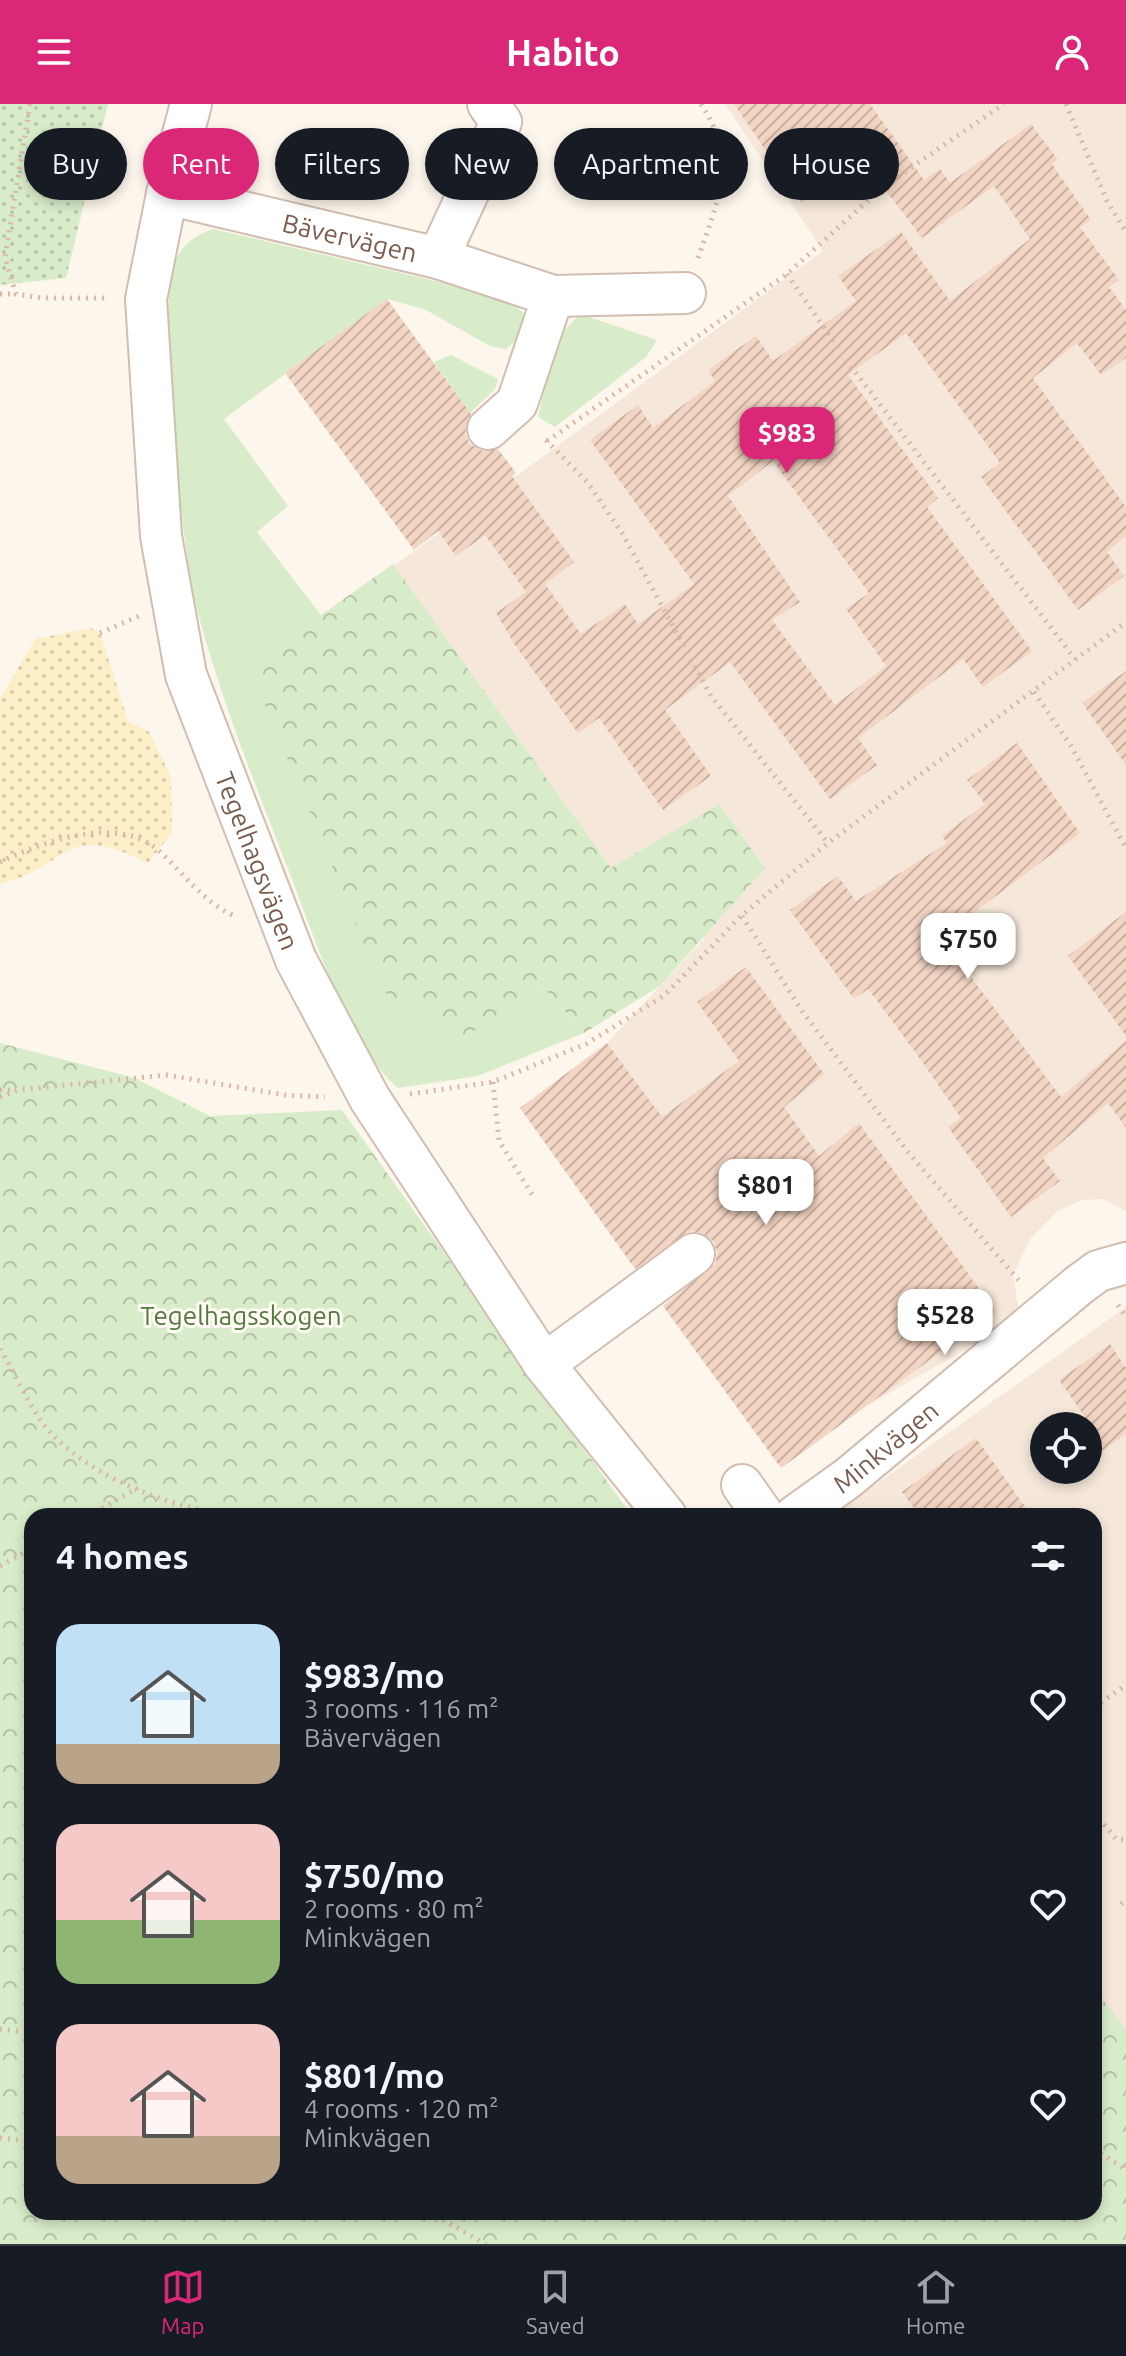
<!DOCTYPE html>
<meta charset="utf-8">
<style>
:root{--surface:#171b24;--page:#242831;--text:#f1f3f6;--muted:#9ea1a6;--line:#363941;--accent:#db2777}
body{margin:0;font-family:Ubuntu,sans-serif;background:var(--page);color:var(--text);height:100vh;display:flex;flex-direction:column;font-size:30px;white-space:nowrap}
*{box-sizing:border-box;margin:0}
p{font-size:26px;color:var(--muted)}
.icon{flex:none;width:44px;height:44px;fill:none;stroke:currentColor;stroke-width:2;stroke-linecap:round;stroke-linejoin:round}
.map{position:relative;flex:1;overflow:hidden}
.side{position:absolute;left:24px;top:1404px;width:1078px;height:712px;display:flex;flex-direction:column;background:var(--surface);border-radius:24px;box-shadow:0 4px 12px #0003}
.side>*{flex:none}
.hud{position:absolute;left:24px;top:24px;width:1078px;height:72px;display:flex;gap:16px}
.buttons{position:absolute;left:1030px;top:1308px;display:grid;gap:16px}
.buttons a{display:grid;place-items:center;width:72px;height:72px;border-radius:50%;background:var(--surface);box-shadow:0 4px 12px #0003;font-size:40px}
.price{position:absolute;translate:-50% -68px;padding:0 18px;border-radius:16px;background:#fff;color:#222;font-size:26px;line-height:52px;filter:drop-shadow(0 2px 4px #0008)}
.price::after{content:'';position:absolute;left:50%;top:48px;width:24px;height:18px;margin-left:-12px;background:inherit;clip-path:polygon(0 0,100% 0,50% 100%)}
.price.active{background:var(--accent);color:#fff}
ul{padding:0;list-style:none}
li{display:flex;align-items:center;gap:24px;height:200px;padding:0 32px}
li span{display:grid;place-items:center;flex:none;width:224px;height:160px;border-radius:24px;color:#555}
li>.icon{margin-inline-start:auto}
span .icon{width:96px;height:96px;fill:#fffc;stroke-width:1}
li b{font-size:34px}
h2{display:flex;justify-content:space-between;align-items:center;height:96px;padding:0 32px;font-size:34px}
.chip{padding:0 28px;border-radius:36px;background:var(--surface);box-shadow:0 4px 12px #0003;font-size:28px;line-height:72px}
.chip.active{background:var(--accent);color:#fff}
header{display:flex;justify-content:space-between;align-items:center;height:104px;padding:0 32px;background:var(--accent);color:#fff;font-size:36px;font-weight:700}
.tab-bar{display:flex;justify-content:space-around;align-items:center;height:112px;border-top:2px solid var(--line);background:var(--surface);font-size:22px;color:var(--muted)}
.tab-bar a{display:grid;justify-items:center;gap:4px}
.tab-bar .active{color:var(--accent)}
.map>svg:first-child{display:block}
.residential{fill:#f5e8da;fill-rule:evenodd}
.grass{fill:#d8ecc9}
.forest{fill:url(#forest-crowns)}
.sand{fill:url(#sand-dots)}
.garden{fill:url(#garden-dots)}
.building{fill:url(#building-hatch);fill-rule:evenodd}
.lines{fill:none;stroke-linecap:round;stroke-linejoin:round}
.minor-casing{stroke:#d1beb0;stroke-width:44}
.path{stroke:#d9b8a5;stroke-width:5;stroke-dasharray:2 6;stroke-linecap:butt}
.minor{stroke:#fff;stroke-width:40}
.labels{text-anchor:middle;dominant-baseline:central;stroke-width:6;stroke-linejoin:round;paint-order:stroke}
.street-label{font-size:26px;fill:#7a5c4d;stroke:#fffaf3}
.park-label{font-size:26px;fill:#537a41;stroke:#fffaf3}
</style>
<header><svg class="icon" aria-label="menu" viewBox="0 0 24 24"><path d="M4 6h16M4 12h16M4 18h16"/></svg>Habito<svg class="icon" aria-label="person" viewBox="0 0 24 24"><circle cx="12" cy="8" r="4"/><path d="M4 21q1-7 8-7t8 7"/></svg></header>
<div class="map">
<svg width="1126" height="2140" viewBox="0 0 1126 2140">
<defs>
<pattern id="forest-crowns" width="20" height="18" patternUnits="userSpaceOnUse" patternTransform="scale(2)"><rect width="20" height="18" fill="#d8ecc9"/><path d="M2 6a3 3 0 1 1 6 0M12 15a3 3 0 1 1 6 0" fill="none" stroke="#b4c2a5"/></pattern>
<pattern id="sand-dots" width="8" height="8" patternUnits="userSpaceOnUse" patternTransform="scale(2)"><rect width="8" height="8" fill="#fcefc7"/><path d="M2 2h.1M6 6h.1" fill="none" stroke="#d1c5a4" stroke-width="1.8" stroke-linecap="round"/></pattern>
<pattern id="garden-dots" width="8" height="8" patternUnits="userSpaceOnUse" patternTransform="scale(2)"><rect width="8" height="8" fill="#d8ecc9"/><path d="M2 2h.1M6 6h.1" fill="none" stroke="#b4c2a5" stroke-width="1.8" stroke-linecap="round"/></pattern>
<pattern id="building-hatch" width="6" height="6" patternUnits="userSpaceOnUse" patternTransform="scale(2)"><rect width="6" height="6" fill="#f3d5c3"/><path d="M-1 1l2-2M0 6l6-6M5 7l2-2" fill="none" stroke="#cab0a1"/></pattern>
</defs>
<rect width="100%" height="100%" fill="#fdf6ec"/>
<g class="residential">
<path d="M725 0H1126V1107L1103 1095 1082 1096 1058 1107 1030 1135 1013 1171 1020 1214 872 1299 607 939 704 835 719 700 611 764 394 462 823 147Z"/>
<path d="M1126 1203V1937L1094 1917V1412H831ZM1044 1322H1088V1366H1044Z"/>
</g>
<g class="grass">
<path d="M213 125 508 194 525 211 519 234 506 245 490 242 426 206 387 195 224 315 288 402 257 428 321 511 254 575 467 932 541 880 584 929 478 972 398 984C350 945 313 829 290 770 257 685 223 601 199 513 183 458 153 198 177 153 185 138 198 130 213 125Z"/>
<path d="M580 210 657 236 646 253 555 323 538 313 556 235Z"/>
<path d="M451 251 498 275 495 285 470 309 434 258Z"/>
</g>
<g class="forest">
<path d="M393 460 611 764 719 700 765 764 660 882 584 929 541 880 467 932 384 888 254 574 321 511Z"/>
<path d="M0 939 135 974 210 1012 342 1006 632 1412H32V2108H1094V1884L1126 1925V2140H0Z"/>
</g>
<path class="sand" d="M91 524 100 529 128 617 149 628 171 673 172 729 148 759C61 716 74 761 0 780V595L35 535Z"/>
<path class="garden" d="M0 0H108L66 174 0 181Z"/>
<g class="building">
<path d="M734 0H870L924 76 940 65 950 79 1031 20 1058 56 1052 60 1091 116 1080 123 1119 176 1109 183 1126 206V254L1101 271 1077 239 1033 274 1126 403V432L1107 448 1124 472 1078 506 981 373 1000 359 906 229 848 271 938 394 927 403 1032 547 983 583 963 555 858 634 877 661 830 695 730 558 665 606 711 672 663 706 599 614 578 629 515 541 496 509 526 488 485 431 456 452 438 427 414 446 285 269 387 195 471 310 465 329 470 340 482 347 498 345 516 369 512 372 574 458 545 480 581 530 625 500 638 520 694 480 590 336 638 301 653 324 715 277 708 266 756 232 773 257 856 197 838 172 901 128 950 197 1030 135 994 82 922 134 862 55 801 98ZM773 357 869 489 846 505 886 562 835 601 772 516 800 498 728 392Z"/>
<path d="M1126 567V661L1082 599Z"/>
<path d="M1017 639 1080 729 941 833 1061 993 1126 937V1024L1108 999 1043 1054 1060 1077 1011 1113 948 1023 961 1014 916 949 868 885 854 895 790 806 838 772 856 797 947 739 942 732 985 700 967 676Z"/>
<path d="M1126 808V932L1068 852Z"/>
<path d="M746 863 824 970 784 1003 819 1052 859 1019 996 1208 781 1364 663 1202 715 1160 717 1148 713 1137 702 1129 691 1127 635 1165 520 1004 607 939 662 1013 739 957 697 898Z"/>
<path d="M1110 1240 1126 1264V1330L1088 1357V1317L1059 1276Z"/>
<path d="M976 1334 1032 1412H920L902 1388Z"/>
</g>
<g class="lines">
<g class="minor-casing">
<g id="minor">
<path id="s1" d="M191 0 167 90 146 195 161 432 186 571 296 856 370 995 544 1260 666 1412"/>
<path id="s2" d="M167 90 438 154 553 192 685 189"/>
<path d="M438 154 501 18 488 0"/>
<path d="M488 325 517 299 553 192"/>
<path d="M544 1260 694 1150"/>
<path d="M742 1381 764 1412"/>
<path id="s3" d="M795 1412 848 1374 1079 1181 1098 1167 1126 1159"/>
</g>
</g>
<g class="path">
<path d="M30 0 5 153 16 190 42 194H110"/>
<path d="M1066 0 1107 97 1126 128"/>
<path d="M698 154C718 97 738 55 701 0"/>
<path d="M787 170 849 260 1075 555"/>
<path d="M0 190H16"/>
<path d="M546 336 588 379 622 429 711 592 828 739"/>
<path d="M547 337 787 170 884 82 1004 0"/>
<path d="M100 529 139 512"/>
<path d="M1034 588 1071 642 1126 744"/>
<path d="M0 758C42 738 117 710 158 746 184 769 204 800 237 813"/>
<path d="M742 812 802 907 907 1047 1021 1179"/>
<path d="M493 978 499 1037 533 1092"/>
<path d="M0 986H13"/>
<path d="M410 990 493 978 586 940 665 891 742 811 828 739 1126 518"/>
<path d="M0 993 18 986 166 971 285 991 325 993"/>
<path d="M1118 1201 1126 1213"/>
<path d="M0 1245C16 1270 32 1310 52 1330 98 1378 177 1406 241 1412"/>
<path d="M88 1412 138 1384"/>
<path d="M0 1462 32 1444"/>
<path d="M1094 1603 1126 1581"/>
<path d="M1094 1708 1116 1735 1126 1736"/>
<path d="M1121 1800 1126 1796"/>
<path d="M0 1925 32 1929"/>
<path d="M0 2034 32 2037"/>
<path d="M1094 2045 1126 2066"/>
<path d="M429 2108 486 2140"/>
</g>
<use href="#minor" class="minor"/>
</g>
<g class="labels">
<g class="street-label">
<text stroke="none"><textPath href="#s2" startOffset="188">Bävervägen</textPath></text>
<text stroke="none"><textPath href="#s1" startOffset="778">Tegelhagsvägen</textPath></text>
<text stroke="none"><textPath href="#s3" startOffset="114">Minkvägen</textPath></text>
</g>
<g class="park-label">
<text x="241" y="1211">Tegelhagsskogen</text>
</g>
</g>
</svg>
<div class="buttons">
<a><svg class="icon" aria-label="locate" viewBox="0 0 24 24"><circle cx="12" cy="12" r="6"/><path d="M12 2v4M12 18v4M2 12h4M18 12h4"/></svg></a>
</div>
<b class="price active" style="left:787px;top:371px">$983</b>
<b class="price" style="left:968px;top:877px">$750</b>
<b class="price" style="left:766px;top:1123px">$801</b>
<b class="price" style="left:945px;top:1253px">$528</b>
<div class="hud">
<a class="chip">Buy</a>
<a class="chip active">Rent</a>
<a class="chip">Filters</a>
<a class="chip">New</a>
<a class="chip">Apartment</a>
<a class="chip">House</a>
</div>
<section class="side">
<h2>4 homes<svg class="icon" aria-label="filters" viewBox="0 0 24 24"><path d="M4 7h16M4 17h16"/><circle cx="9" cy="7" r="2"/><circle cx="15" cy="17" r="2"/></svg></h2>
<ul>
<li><span style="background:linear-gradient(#bfe0f5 75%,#b9a48a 0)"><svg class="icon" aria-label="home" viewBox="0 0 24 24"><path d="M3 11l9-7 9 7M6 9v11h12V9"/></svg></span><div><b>$983/mo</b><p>3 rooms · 116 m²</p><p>Bävervägen</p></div><svg class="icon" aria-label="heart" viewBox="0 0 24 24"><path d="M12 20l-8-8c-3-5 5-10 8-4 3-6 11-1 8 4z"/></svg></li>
<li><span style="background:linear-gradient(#f6c9c9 60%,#8fb573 0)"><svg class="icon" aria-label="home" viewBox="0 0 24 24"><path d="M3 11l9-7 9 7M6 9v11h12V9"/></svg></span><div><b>$750/mo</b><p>2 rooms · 80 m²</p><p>Minkvägen</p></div><svg class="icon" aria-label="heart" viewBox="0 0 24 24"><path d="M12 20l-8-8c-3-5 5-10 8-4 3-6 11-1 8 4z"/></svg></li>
<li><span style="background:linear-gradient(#f6c9c9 70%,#b9a48a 0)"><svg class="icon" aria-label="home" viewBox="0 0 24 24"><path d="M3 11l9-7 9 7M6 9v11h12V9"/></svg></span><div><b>$801/mo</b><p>4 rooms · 120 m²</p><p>Minkvägen</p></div><svg class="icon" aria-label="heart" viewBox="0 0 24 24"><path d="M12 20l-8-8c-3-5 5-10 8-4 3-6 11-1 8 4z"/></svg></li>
</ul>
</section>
</div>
<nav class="tab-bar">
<a class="active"><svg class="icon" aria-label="map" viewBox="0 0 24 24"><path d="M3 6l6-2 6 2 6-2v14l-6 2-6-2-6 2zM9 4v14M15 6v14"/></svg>Map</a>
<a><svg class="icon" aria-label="saved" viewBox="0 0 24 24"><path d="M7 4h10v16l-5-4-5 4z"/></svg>Saved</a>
<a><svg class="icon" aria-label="home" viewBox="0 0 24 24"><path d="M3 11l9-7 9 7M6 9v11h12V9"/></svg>Home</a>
</nav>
